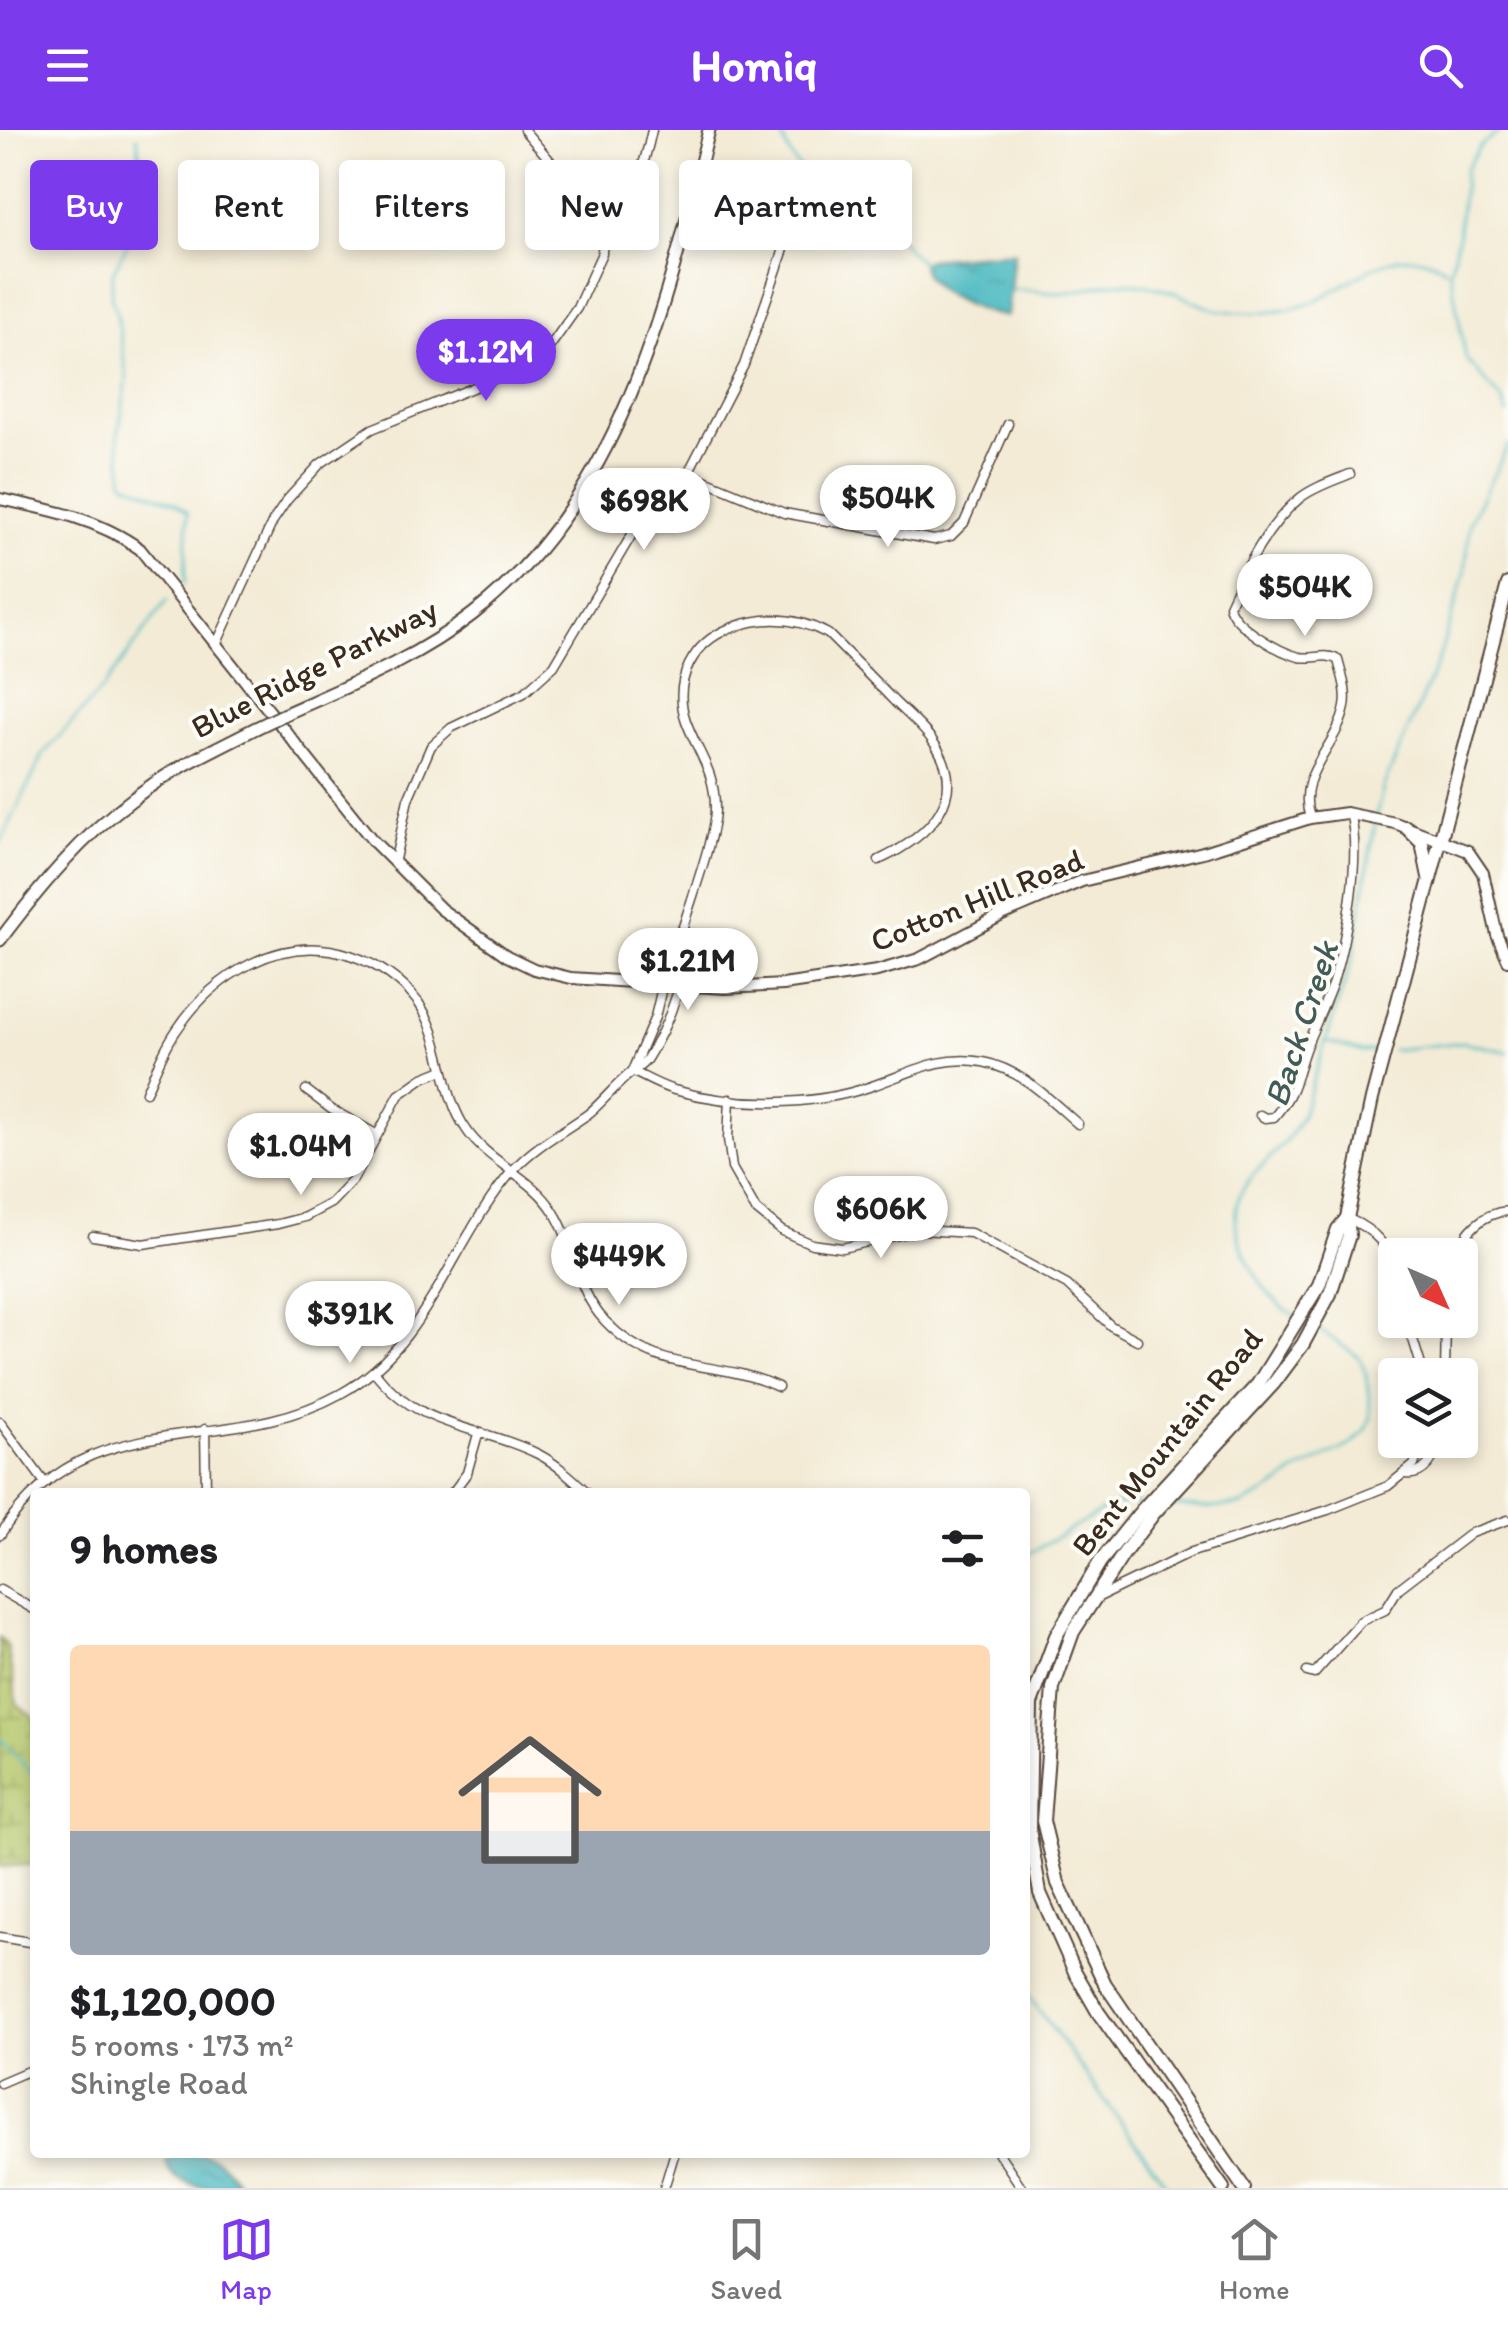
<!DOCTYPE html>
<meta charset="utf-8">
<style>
:root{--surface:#fff;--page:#f2f2f2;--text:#202124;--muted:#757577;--line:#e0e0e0;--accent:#7c3aed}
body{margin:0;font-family:Itim,sans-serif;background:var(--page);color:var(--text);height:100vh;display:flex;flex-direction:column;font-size:38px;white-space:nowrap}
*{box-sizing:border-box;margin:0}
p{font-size:32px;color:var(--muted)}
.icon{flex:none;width:55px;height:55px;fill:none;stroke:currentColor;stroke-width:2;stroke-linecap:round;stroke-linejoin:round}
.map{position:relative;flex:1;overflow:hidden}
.sheet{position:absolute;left:30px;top:1358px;width:1000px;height:670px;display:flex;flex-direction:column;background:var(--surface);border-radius:10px;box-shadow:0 5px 15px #0003}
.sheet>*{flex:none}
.hud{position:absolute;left:30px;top:30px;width:1000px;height:90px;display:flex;gap:20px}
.needle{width:65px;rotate:135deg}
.tools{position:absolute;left:1378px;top:1108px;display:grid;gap:20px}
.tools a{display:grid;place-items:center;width:100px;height:100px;border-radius:10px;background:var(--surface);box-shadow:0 5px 15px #0003;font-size:50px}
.price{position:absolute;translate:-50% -85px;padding:0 22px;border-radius:35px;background:#fff;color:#222;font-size:32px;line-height:65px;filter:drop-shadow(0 2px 5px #0008)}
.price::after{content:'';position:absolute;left:50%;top:60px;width:30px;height:22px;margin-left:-15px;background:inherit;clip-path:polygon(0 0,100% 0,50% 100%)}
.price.on{background:var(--accent);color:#fff}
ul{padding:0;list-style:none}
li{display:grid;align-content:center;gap:20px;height:530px;padding:0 40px}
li+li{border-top:2px solid var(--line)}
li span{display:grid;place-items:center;height:310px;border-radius:10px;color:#555}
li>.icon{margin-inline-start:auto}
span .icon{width:180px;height:180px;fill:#fffc;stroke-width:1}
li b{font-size:42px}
h2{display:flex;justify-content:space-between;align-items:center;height:120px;padding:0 40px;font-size:42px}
.chip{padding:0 35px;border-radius:10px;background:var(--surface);box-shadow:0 5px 15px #0003;font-size:35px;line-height:90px}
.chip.on{background:var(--accent);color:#fff}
header{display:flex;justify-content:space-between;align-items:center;height:130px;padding:0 40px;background:var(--accent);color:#fff;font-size:45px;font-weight:700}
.menu{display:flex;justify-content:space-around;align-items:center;height:140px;border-top:2px solid var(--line);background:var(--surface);font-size:28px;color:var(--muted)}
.menu a{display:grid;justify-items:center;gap:5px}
.menu .on{color:var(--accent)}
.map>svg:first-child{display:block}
.wetland{fill:url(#wetland-marsh);stroke:#787844;stroke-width:2.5}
.water{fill:url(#water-ripples);stroke:#437270;stroke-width:2.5}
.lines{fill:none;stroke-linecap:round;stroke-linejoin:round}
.stream{stroke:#4bbac1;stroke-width:2.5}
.minor-casing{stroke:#57473a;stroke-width:11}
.tertiary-casing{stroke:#57473a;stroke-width:14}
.secondary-casing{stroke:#57473a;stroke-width:15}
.primary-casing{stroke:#57473a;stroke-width:16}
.minor{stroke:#fff;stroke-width:8}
.tertiary{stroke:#fff;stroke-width:10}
.secondary{stroke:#fff;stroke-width:11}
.primary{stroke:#fff;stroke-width:12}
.secondary-bridge-casing{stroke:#57473a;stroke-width:15;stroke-linecap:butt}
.secondary-bridge{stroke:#fff;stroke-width:11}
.labels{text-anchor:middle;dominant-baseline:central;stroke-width:8;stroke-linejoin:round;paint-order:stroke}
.street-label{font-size:32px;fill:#3b2a1e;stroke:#fdfcf7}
.water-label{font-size:35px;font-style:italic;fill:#415c57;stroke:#fdfcf7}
</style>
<header><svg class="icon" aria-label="menu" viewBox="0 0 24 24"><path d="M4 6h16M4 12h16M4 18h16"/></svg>Homiq<svg class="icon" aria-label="search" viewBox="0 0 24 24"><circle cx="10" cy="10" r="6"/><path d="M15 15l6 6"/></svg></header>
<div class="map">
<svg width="1508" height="2058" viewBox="0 0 1508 2058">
<defs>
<pattern id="wetland-marsh" width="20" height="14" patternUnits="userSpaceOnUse" patternTransform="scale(2.5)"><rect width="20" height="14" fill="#b5c76a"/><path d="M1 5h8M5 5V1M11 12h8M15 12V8" fill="none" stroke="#94a257"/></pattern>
<pattern id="water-ripples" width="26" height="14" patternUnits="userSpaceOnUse" patternTransform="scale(2.5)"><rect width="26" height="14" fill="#4bbac1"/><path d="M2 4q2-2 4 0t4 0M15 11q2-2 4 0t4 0" fill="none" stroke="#40979c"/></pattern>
</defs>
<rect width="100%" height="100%" fill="#fdfcf7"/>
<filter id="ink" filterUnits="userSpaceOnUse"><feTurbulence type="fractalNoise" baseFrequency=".01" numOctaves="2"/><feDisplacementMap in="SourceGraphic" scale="20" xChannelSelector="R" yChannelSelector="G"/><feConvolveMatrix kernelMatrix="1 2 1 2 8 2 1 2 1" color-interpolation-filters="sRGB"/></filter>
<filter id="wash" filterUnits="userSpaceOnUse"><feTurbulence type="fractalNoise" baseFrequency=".0048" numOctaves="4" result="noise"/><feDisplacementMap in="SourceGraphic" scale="40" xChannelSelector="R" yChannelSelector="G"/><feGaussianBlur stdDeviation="2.25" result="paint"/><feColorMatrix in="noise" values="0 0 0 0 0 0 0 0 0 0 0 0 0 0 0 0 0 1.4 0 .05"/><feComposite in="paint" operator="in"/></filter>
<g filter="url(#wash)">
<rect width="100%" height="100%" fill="#f3ebd6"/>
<path class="wetland" d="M0 1508 7 1516 17 1574 35 1588V1734L0 1737Z"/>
<g class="water">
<path d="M1014 122 1007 186C981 184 924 162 922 133L929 129Z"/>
<path d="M168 2022C201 2022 224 2023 239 2058 214 2058 158 2058 168 2022Z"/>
</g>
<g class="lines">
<g class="stream">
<path d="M780 0C802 72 839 41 879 81 897 99 902 120 925 134"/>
<path d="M1501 0 1480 16 1465 40 1458 105 1450 141 1466 229 1501 269 1508 284"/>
<path d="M137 7 141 35 132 105 113 142 111 167 117 185 127 249 118 307 124 352 176 373 188 382 185 453"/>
<path d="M1009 160C1026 158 1045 164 1062 163 1086 161 1107 150 1131 153 1143 155 1157 157 1169 161 1186 166 1201 177 1219 180 1247 185 1283 184 1310 173 1357 153 1397 104 1450 141"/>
<path d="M1376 686 1384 655 1438 531 1465 444 1470 392 1508 316"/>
<path d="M0 713 44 623 104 557 167 470"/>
<path d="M1328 912 1363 922 1379 921"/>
<path d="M1392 920 1464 912 1508 922"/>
<path d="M1294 1185C1272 1172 1261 1156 1249 1133 1209 1052 1267 1048 1301 988L1353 826 1375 694"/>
<path d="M1168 1375 1210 1378 1242 1375 1273 1359 1294 1343 1352 1314 1366 1300 1371 1287 1367 1245 1359 1227 1318 1199"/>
<path d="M1025 1426 1114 1374H1140"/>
<path d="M0 1608 35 1647"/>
<path d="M1025 1861 1169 2058"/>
</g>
</g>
</g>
<g filter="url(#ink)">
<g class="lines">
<g class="minor-casing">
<g id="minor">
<path d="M603 105C628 88 646 29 652 0"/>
<path d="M688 343 784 383 934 410 951 406 964 393 1008 294"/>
<path d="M216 515 273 391 287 370 320 334 372 299 526 236 551 215 577 178 602 123 603 105 583 69 524 0"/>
<path d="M1310 688C1295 644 1337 618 1345 577 1348 561 1342 546 1338 530 1327 522 1313 530 1299 527 1279 522 1232 495 1229 475 1246 438 1268 394 1300 368 1314 357 1333 351 1350 344"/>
<path d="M394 734 408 669 431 616 451 598 524 563 554 536 656 364 673 347 688 343 744 235 805 58"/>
<path d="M632 941 655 887 673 811 683 797C692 767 715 706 715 678 715 640 698 624 686 591 672 551 693 512 731 498 765 485 797 487 828 504 850 526 872 548 894 571 906 583 922 596 932 610 973 666 928 707 879 730"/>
<path d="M632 941C646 948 660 956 674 960 735 977 812 977 872 956 910 943 941 924 983 932 1022 940 1049 969 1078 994"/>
<path d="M306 960 331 979 376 1004"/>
<path d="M146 962C155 941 163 920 176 901 213 845 282 802 350 825 377 834 401 850 418 872 445 910 440 961 466 999 488 1033 532 1046 554 1082 576 1117 575 1160 605 1191 659 1248 715 1227 778 1257"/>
<path d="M730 969 728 1009 732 1038 756 1080 782 1101 812 1114 842 1118 920 1100 971 1103 1067 1155 1111 1196 1137 1210"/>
<path d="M1260 985 1265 988 1274 987C1297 960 1295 946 1306 917 1315 895 1325 874 1333 852 1346 810 1362 725 1350 683"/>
<path d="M1347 1088C1378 1102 1387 1114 1395 1146"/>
<path d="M93 1106 143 1114 278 1094 305 1087 331 1073 353 1050 399 965 423 948 443 940"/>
<path d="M1455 1125C1466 1102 1481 1083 1508 1081"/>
<path d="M1407 1190 1424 1245"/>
<path d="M374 1241C420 1301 478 1294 538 1324 556 1333 573 1349 587 1362"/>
<path d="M1445 1245 1446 1190"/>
<path d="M0 1292 45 1353"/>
<path d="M205 1299 206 1362"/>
<path d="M1405 1344C1425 1347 1435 1327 1440 1310"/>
<path d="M453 1362 467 1343 478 1304"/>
<path d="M0 1405C87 1268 222 1329 340 1264 429 1216 451 1110 515 1038 536 1015 563 1002 588 984 604 971 616 954 632 942 639 936 644 935 648 927 670 892 691 838 683 797"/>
<path d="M0 1460 35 1480"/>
<path d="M1099 1467 1192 1422 1328 1380 1388 1356 1414 1335 1423 1310"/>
<path d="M1307 1542 1314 1544 1361 1491 1385 1480 1398 1459 1471 1403 1508 1390"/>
<path d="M0 1807 35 1813"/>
<path d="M0 1953 35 1938"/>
<path d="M998 2022 1022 2058"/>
<path d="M664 2058 675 2022"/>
</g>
</g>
<g class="tertiary-casing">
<path id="tertiary" d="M0 369C49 379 99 389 140 419L373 711 441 779 507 826 534 839 571 848 725 858 783 855 877 841 919 829 1002 785 1082 751 1203 722 1310 688 1346 683 1395 693 1468 721 1483 743 1497 805 1508 830"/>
</g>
<g class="secondary-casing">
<g id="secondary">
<path d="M285 584C350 555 417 528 473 484 622 367 666 175 709 0"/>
<path d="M0 810C39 758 82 706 134 668 171 639 215 619 256 598"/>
</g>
</g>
<g class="primary-casing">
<g id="primary">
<path d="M1406 697 1422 713 1429 747"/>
<path d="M1223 2058 1098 1882 1075 1842 1040 1763 1029 1699 1031 1574 1056 1506 1100 1432 1142 1380 1258 1254 1319 1155 1338 1099 1347 1088"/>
<path d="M1244 2058 1105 1854 1058 1753 1043 1691 1053 1558 1073 1502 1124 1423 1154 1383 1274 1253 1303 1214 1330 1164 1349 1105 1347 1088 1372 969 1508 454"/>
</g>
</g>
<use href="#minor" class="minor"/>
<use href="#tertiary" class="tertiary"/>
<use href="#secondary" class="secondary"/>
<use href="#primary" class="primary"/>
<g class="secondary-bridge-casing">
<path id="secondary-bridge" d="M256 598 285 584"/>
</g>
<use href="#secondary-bridge" class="secondary-bridge"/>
</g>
</g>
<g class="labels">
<g class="street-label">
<text transform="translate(314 538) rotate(-27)">Blue Ridge Parkway</text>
<text transform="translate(977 770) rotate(-22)">Cotton Hill Road</text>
<text transform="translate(1167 1312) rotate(-51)">Bent Mountain Road</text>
</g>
<g class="water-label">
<text transform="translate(1301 894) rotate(-72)">Back Creek</text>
</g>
</g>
</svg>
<div class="tools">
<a><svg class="needle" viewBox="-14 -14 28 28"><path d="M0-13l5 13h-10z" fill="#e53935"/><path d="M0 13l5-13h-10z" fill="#757577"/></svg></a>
<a><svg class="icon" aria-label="layers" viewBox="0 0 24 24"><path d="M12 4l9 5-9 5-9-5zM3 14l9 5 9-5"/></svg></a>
</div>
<b class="price on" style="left:486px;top:274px">$1.12M</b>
<b class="price" style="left:888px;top:420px">$504K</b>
<b class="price" style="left:644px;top:423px">$698K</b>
<b class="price" style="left:1305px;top:509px">$504K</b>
<b class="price" style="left:688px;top:883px">$1.21M</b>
<b class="price" style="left:301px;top:1068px">$1.04M</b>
<b class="price" style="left:881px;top:1131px">$606K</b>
<b class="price" style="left:619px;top:1178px">$449K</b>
<b class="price" style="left:350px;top:1236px">$391K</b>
<div class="hud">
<a class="chip on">Buy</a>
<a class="chip">Rent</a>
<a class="chip">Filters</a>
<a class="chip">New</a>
<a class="chip">Apartment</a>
</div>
<section class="sheet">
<h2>9 homes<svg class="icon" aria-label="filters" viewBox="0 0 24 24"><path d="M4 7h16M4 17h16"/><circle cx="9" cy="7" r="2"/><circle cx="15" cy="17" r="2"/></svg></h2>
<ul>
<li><span style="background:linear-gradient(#ffd9b3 60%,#9aa5b1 0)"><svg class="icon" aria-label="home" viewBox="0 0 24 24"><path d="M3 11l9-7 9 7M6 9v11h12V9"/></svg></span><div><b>$1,120,000</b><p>5 rooms · 173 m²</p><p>Shingle Road</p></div></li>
</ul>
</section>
</div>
<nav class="menu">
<a class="on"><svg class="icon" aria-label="map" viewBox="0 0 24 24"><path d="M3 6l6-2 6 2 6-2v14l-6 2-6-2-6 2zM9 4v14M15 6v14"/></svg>Map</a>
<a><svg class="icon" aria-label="saved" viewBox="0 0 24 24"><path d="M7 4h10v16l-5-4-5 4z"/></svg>Saved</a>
<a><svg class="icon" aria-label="home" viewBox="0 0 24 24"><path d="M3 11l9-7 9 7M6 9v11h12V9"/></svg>Home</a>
</nav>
